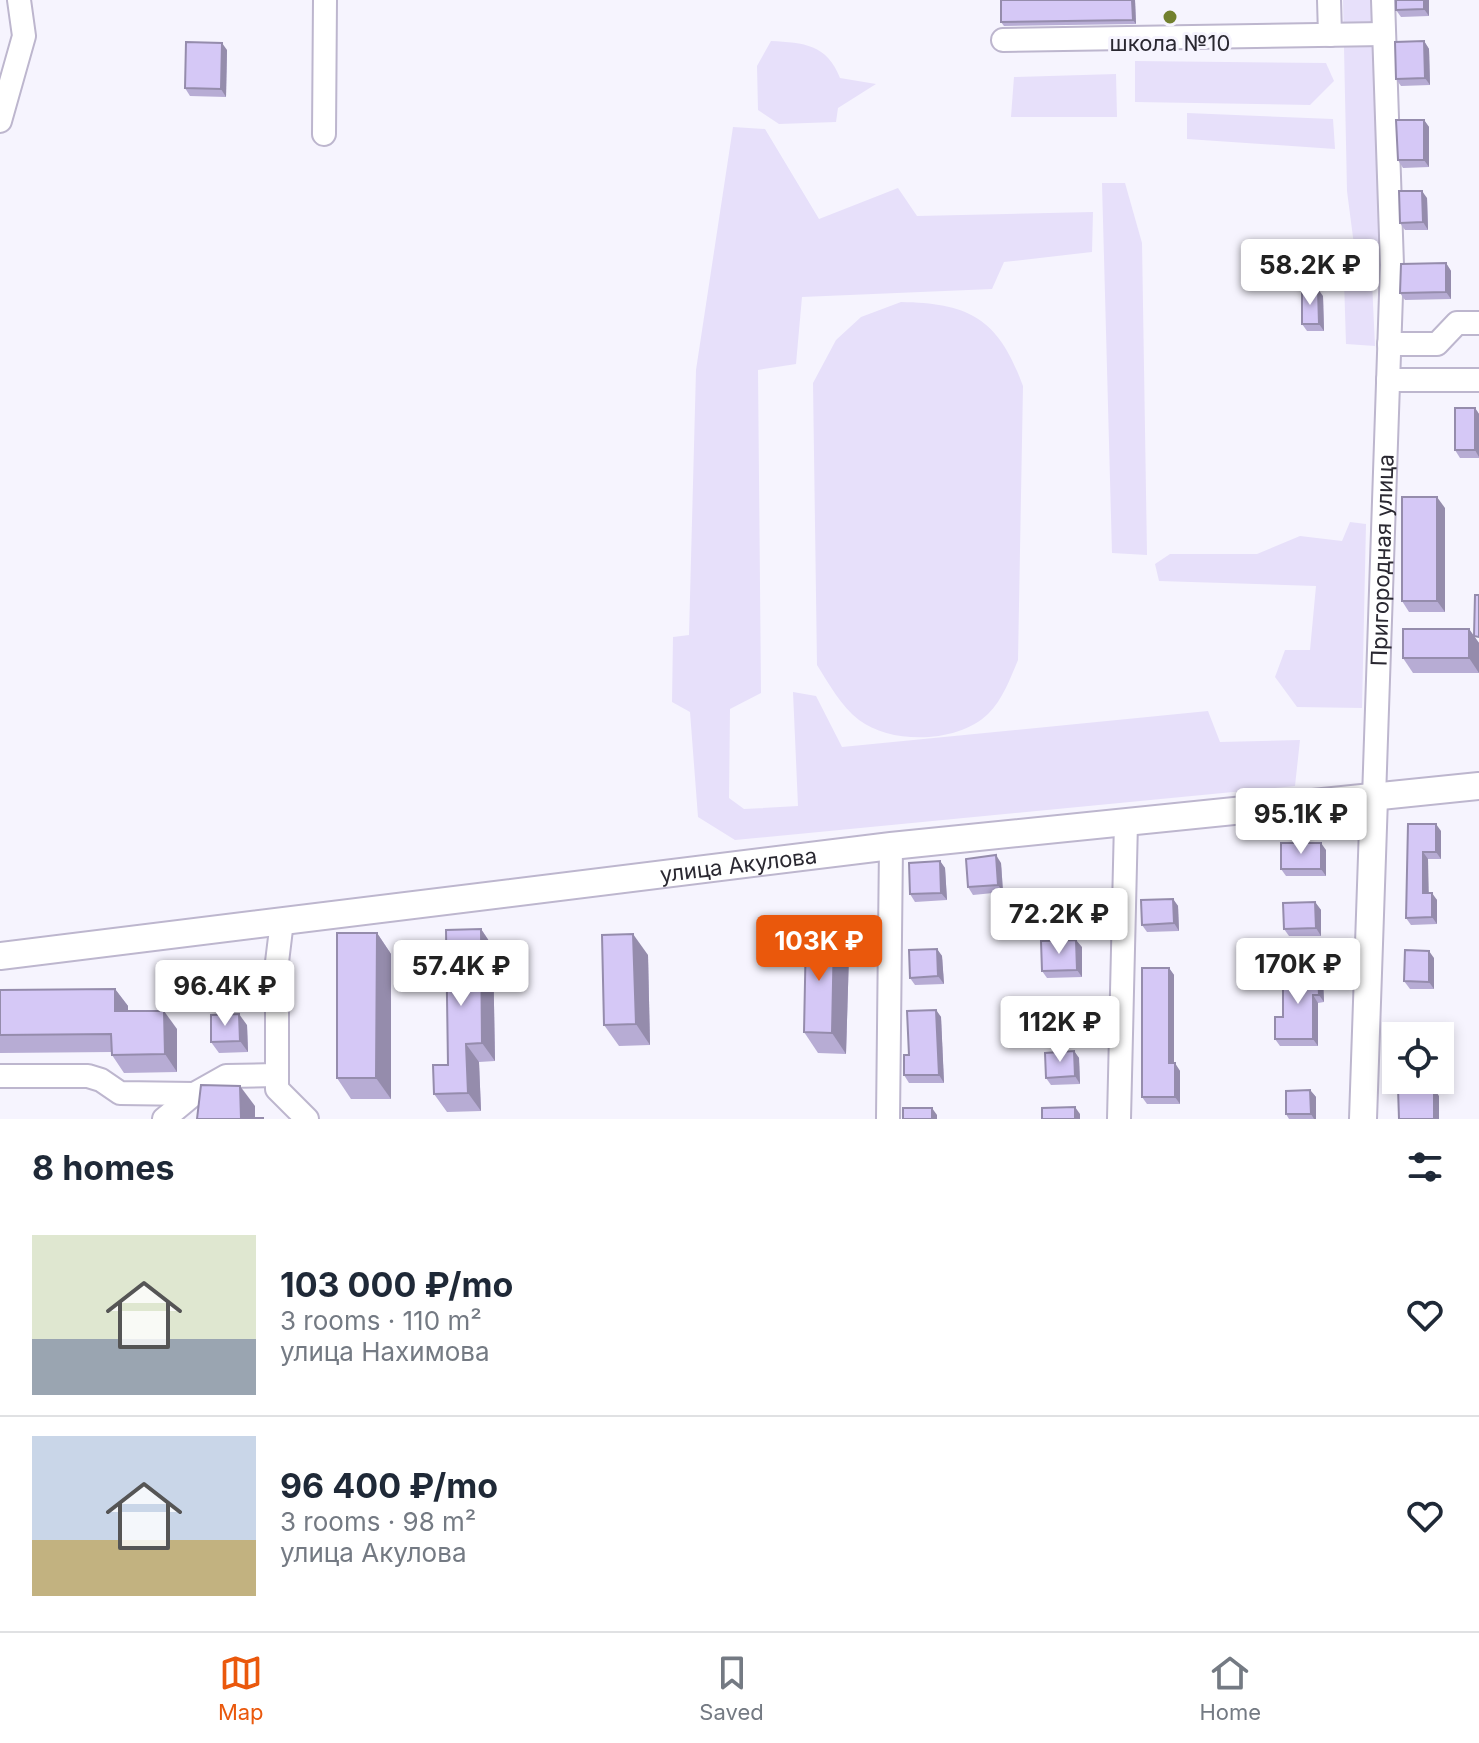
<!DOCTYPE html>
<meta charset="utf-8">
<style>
:root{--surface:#fff;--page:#f2f2f3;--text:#1f2937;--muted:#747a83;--line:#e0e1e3;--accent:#ea580c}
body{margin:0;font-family:Inter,sans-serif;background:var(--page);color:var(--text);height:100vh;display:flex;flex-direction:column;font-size:30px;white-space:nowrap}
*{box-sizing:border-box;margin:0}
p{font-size:26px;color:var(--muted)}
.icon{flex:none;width:44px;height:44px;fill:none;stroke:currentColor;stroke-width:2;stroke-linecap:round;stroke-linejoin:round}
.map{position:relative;height:1119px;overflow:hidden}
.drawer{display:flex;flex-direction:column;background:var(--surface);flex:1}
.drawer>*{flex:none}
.controls{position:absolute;left:1382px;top:1022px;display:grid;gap:16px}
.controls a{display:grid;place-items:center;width:72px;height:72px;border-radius:0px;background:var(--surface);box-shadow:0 4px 12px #0003;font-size:40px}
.price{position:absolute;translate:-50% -68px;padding:0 18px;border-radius:8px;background:#fff;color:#222;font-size:26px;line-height:52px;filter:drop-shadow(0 2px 4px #0008)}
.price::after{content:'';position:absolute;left:50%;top:48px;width:24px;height:18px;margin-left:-12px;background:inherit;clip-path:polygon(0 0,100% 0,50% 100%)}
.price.active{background:var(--accent);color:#fff}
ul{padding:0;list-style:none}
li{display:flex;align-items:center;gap:24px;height:200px;padding:0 32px}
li+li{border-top:2px solid var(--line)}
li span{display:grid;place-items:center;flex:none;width:224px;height:160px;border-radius:0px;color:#555}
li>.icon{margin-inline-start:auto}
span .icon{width:96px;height:96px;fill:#fffc;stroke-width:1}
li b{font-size:34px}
h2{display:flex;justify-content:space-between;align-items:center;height:96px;padding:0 32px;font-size:34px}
.tabs{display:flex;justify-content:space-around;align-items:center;height:112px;border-top:2px solid var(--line);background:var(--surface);font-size:22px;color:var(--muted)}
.tabs a{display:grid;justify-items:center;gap:4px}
.tabs .active{color:var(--accent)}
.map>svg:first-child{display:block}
.green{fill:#e7e0fa}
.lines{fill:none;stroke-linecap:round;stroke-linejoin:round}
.minor-casing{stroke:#bdb6ce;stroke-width:26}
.major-casing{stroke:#bdb6ce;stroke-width:30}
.minor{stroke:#fff;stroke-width:22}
.major{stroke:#fff;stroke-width:26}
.wall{fill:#b7acd4}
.shaded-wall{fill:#958cac}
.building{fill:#d5c8f6;stroke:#958cac;stroke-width:2}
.poi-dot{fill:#72802e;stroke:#f6f4fe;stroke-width:3}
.labels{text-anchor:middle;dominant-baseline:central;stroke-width:6;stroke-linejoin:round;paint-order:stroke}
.poi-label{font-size:22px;fill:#2a2831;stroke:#f6f4fe}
.street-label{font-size:22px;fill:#2a2831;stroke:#f6f4fe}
</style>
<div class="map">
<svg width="1479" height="1119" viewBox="0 0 1479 1119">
<rect width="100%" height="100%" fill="#f6f4fe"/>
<g class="green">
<path d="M1343 0H1376L1380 257 1372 282 1375 346 1346 344 1344 280 1354 245 1347 191Z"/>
<path d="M771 41C804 43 827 44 840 78L876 84 838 108 836 122 779 124 758 110 757 66Z"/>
<path d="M1135 61 1326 63 1334 81 1310 105 1135 102Z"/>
<path d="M1116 74 1117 117H1011L1014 77Z"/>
<path d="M1187 113 1333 119 1335 149 1187 139Z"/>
<path d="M733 127 765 129 819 219 898 188 917 216 1093 212 1092 252 1004 262 992 289 802 297 796 364 758 370 761 693 730 709 729 798 744 809 798 806 793 692 816 696 842 747 1208 711 1220 742 1300 740 1295 786 735 840 698 817 690 712 672 702 673 637 689 635 696 370Z"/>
<path d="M1102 183H1125L1142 243 1147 555 1112 553Z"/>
<path d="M901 302C971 303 999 320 1023 386L1018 660C1010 679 1003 699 988 714 958 743 892 745 859 720 841 706 829 684 817 665L813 383 836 340 861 317Z"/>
<path d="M1350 522 1366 524 1362 708 1297 707 1275 677 1285 650H1310L1316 586 1159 581 1155 564 1170 554H1257L1300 536 1342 541Z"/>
</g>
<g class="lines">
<g class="minor-casing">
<g id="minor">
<path d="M1329 0 1330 35"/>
<path d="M1003 40 1384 34"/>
<path d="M0 121 24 36 19 0"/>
<path d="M324 134 325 0"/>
<path d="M1389 344H1437L1457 323H1479"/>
<path d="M1388 380H1479"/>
<path id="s1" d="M1374 798 1392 265 1383 0"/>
<path d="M282 921 277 962V1089L307 1119"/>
<path d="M0 1076H88L101 1080 120 1093 194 1094 226 1076 277 1075"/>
<path d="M164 1119 194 1094"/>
<path d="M888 1119 891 846"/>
<path d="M1119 1119 1126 822"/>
</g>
</g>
<g class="major-casing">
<g id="major">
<path id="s2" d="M0 956 891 846 1479 786"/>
<path d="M1363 1119 1374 798"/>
</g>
</g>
<use href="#minor" class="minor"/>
<use href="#major" class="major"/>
</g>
<g class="wall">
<path d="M1135 0 1136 24 1004 26 1001 22Z"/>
<path d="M1429 0V16L1401 17 1396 10Z"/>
<path d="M1424 41 1429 49 1430 85 1401 86 1396 79Z"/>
<path d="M227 50 226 97 190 96 185 88Z"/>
<path d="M1424 120 1429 127V167L1403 168 1398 160Z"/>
<path d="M1427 198 1428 230H1405L1400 223Z"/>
<path d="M1446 263 1451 271V299L1405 300 1400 293Z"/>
<path d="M1323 296 1324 331H1307L1302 324Z"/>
<path d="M1475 408 1479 414V458H1460L1455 450Z"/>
<path d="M1445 508V612H1409L1402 601Z"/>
<path d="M1469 629 1479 643V673H1413L1403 658Z"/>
<path d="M1408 824 1441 831V859H1428V893L1437 900V924L1411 925 1406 918Z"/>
<path d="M1326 850V876H1286L1281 869Z"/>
<path d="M940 861 945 868 947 900 915 902 910 894Z"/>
<path d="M1001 863 1003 892 973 895 968 887Z"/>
<path d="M1173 899 1178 906 1179 931 1147 932 1142 925Z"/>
<path d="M1315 902 1321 910V936H1289L1284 929Z"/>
<path d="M481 929 493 947 495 1061 479 1062 481 1111 447 1112 434 1094 448 1065Z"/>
<path d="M377 933 391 954V1099H351L337 1078Z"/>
<path d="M834 934 849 954 846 1054 818 1053 804 1032Z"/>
<path d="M1082 947V977L1047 978 1042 971Z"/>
<path d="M937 949 942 956 944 984 915 985 910 978Z"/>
<path d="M648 955 650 1045 619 1046 604 1025Z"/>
<path d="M1434 958V989H1410L1404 981Z"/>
<path d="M1169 968 1174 975V1063L1180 1071V1104H1147L1142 1097Z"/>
<path d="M1318 971 1323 979 1324 1002 1318 1003V1046H1280L1275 1039 1283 1017Z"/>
<path d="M115 989 128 1006V1011L177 1029V1072L124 1073 112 1055V1052L0 1053V990Z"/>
<path d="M1088 1006 1089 1030 1047 1031 1042 1024Z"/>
<path d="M936 1010 941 1017 944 1083H909L904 1075 909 1055Z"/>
<path d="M247 1025 248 1052 219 1053 211 1042Z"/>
<path d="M1074 1051 1079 1058 1080 1084 1051 1085 1046 1078Z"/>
<path d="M1310 1090 1316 1097V1119H1289L1286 1114Z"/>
</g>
<g class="shaded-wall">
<path d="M1132 0H1135L1136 24 1133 20Z"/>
<path d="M1424 0H1429V16L1424 9Z"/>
<path d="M1424 41 1429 49 1430 85 1425 78Z"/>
<path d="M222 43 227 50 226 97 221 89Z"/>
<path d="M1424 120 1429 127V167L1424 160Z"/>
<path d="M1422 191 1427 198 1428 230 1423 222Z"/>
<path d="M1446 263 1451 271V299L1446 292Z"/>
<path d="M1318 289 1323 296 1324 331 1319 324Z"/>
<path d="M1475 408 1479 414V457L1475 450Z"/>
<path d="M1437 497 1445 508V612L1437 601Z"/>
<path d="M1469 629 1479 643V673L1469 658Z"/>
<path d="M1436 824 1441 831V859L1436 852Z"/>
<path d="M1321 843 1326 850V876L1321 869Z"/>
<path d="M1423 852 1428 859 1429 901 1423 893Z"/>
<path d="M996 855 1001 863 1003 892 998 885Z"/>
<path d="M940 861 945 868 947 900 941 893Z"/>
<path d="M1432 893 1437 900V924L1432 917Z"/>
<path d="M1173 899 1178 906 1179 931 1174 923Z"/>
<path d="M1315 902 1321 910V936L1316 928Z"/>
<path d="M481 929 493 947 495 1061 482 1043Z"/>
<path d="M377 933 391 954V1099L376 1078Z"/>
<path d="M633 934 648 955 650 1045 636 1024Z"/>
<path d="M834 934 849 954 846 1054 832 1033Z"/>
<path d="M1076 940 1082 947V977L1077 970Z"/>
<path d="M937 949 942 956 944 984 938 976Z"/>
<path d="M1429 951 1434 958V989L1429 982Z"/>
<path d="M1169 968 1174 975V1071L1169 1063Z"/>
<path d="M1318 971 1323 979 1324 1002 1319 995Z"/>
<path d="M115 989 128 1006V1029L115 1011Z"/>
<path d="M1313 995 1318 1003V1046L1313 1039Z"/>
<path d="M1083 998 1088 1006 1089 1030 1084 1022Z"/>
<path d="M936 1010 941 1017 944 1083 939 1075Z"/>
<path d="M164 1011 177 1029V1072L165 1054Z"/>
<path d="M239 1014 247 1025 248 1052 240 1041Z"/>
<path d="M466 1044 479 1062 481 1111 468 1093Z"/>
<path d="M1074 1051 1079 1058 1080 1084 1075 1076Z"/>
<path d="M1175 1063 1180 1071V1104L1175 1097Z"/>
<path d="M240 1086 255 1106V1119L241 1118Z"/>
<path d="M1434 1088 1439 1096V1119H1434Z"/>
<path d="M1310 1090 1316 1097V1119H1314L1311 1114Z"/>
<path d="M1075 1107 1080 1114V1119H1075Z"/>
<path d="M932 1108 937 1115V1119H932Z"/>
</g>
<g class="building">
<path d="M1001 0H1132L1133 20 1001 22Z"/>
<path d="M1396 0H1424V9L1396 10Z"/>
<path d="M1424 41 1425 78 1396 79 1395 42Z"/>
<path d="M186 42 222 43 221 89 185 88Z"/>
<path d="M1396 120H1424V160H1398Z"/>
<path d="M1399 191H1422L1423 222 1400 223Z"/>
<path d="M1446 263V292L1400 293 1401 264Z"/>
<path d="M1302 289H1318L1319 324H1302Z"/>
<rect x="1455" y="408" width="20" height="42"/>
<rect x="1402" y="497" width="35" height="104"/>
<path d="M1475 595H1479V637L1474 636Z"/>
<rect x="1403" y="629" width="66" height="29"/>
<path d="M1408 824H1436V852H1423V893H1432V917L1406 918Z"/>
<rect x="1281" y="843" width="40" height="26"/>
<path d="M996 855 998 885 968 887 966 859Z"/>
<path d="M940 861 941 893 910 894 909 863Z"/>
<path d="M1173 899 1174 923 1142 925 1141 900Z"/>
<path d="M1315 902 1316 928 1284 929 1283 903Z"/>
<path d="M481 929 482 1043 466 1044 468 1093 434 1094 433 1065H448L446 930Z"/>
<path d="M337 933H377L376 1078H337Z"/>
<path d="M806 933 834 934 832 1033 804 1032Z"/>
<path d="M633 934 636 1024 604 1025 602 935Z"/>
<path d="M1076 940 1077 970 1042 971 1041 941Z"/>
<path d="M937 949 938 976 910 978 909 950Z"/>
<path d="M1405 950 1429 951V982L1404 981Z"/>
<path d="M1142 968H1169V1063H1175V1097H1142Z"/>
<path d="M1318 971 1319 995H1313V1039H1275V1017H1283V972Z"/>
<path d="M115 989V1011H164L165 1054 112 1055 111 1034 0 1035V990Z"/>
<path d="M1083 998 1084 1022 1042 1024 1041 1000Z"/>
<path d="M936 1010 939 1075H904V1055H909L907 1011Z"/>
<path d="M239 1014 240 1041 211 1042V1015Z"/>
<path d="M1435 1034V1036H1404V1035Z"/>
<path d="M1074 1051 1075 1076 1046 1078 1045 1053Z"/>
<path d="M201 1085 240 1086 241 1118H263V1119H197Z"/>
<path d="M1398 1088H1434V1119H1399Z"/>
<path d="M1310 1090 1311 1114H1286V1091Z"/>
<path d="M1075 1107V1119H1042V1108Z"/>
<rect x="903" y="1108" width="29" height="11"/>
</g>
<circle class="poi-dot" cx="1170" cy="17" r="8"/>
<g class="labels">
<g class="poi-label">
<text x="1170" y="43">школа №10</text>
</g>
<g class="street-label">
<text stroke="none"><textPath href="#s1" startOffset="238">Пригородная улица</textPath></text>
<text stroke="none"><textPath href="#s2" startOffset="744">улица Акулова</textPath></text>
</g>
</g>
</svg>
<div class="controls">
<a><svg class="icon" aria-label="locate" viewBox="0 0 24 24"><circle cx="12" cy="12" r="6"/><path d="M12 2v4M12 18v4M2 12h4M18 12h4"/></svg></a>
</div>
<b class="price" style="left:1310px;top:307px">58.2K ₽</b>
<b class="price" style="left:1301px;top:856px">95.1K ₽</b>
<b class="price" style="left:1059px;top:956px">72.2K ₽</b>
<b class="price active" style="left:819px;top:983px">103K ₽</b>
<b class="price" style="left:1298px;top:1006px">170K ₽</b>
<b class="price" style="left:461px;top:1008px">57.4K ₽</b>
<b class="price" style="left:225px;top:1028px">96.4K ₽</b>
<b class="price" style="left:1060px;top:1064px">112K ₽</b>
</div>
<section class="drawer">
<h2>8 homes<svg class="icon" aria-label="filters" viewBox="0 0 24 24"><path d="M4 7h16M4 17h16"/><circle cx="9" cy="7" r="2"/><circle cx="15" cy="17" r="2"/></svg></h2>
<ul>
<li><span style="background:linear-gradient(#dfe7d0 65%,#9aa5b1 0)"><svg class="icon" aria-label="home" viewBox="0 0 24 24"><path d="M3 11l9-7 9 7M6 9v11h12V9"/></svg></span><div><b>103 000 ₽/mo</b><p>3 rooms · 110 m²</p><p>улица Нахимова</p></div><svg class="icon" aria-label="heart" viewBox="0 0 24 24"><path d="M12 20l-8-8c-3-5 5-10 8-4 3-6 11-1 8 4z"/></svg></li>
<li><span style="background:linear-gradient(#c9d6e8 65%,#c2b280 0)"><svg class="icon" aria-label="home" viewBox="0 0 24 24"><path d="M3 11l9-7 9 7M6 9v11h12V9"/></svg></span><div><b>96 400 ₽/mo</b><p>3 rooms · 98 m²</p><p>улица Акулова</p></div><svg class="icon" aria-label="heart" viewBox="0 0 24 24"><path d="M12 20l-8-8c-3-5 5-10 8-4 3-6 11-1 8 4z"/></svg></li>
</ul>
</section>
<nav class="tabs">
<a class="active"><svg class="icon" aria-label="map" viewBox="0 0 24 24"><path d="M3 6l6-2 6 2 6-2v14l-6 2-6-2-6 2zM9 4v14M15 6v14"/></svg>Map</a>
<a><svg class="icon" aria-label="saved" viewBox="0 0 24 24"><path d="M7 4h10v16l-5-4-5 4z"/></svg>Saved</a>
<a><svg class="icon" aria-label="home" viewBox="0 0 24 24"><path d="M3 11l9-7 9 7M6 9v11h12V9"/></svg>Home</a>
</nav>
